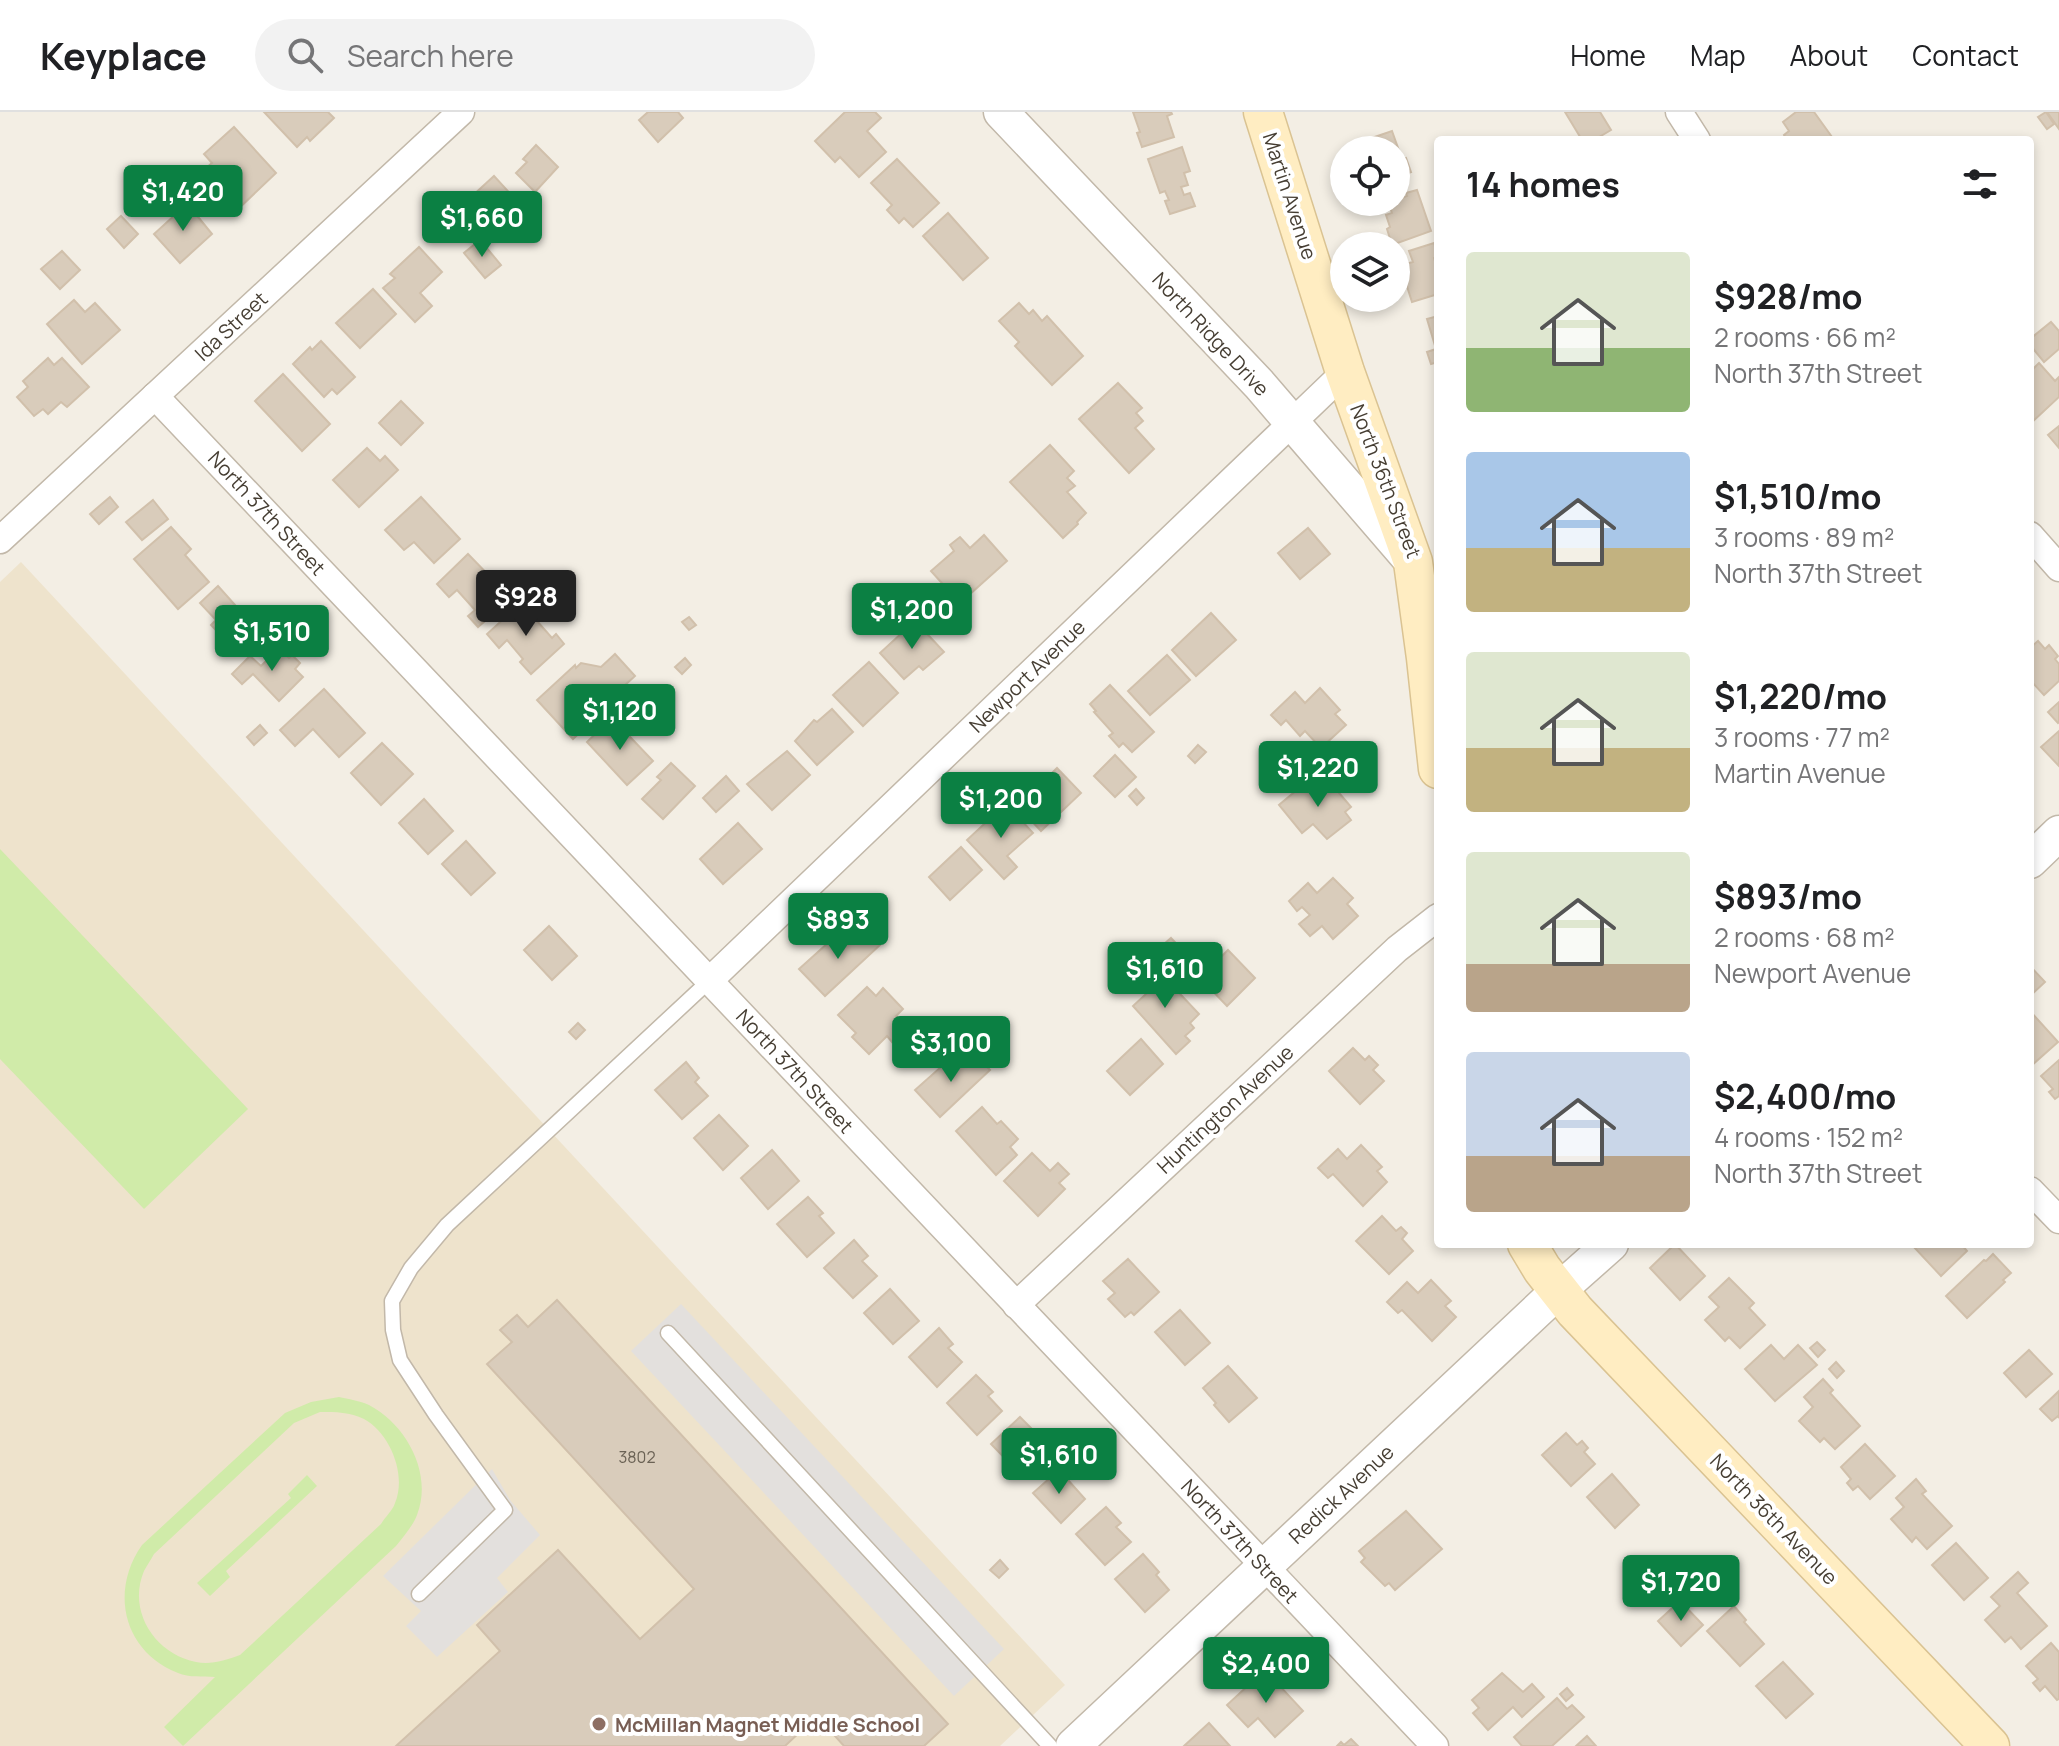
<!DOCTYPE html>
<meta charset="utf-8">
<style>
:root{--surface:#fff;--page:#f2f2f2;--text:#202124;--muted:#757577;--line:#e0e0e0;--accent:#0b8043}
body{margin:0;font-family:Manrope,sans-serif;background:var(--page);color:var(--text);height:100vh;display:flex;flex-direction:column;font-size:30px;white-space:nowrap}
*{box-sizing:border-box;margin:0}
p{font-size:26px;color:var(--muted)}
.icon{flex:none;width:44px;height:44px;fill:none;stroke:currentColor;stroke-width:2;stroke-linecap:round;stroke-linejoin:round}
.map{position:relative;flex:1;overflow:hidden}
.panel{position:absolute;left:1434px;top:24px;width:600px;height:1112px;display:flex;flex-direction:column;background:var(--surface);border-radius:8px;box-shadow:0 4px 12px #0003}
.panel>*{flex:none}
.buttons{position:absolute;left:1330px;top:24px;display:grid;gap:16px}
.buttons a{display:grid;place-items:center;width:80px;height:80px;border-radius:50%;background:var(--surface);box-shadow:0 4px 12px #0003;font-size:40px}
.price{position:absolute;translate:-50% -68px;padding:0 18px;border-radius:8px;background:var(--accent);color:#fff;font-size:26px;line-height:52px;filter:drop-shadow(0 2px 4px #0008)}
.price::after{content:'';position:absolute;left:50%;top:48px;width:24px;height:18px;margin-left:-12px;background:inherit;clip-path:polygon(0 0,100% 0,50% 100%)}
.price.current{background:#222;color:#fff}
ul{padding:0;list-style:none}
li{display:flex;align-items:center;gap:24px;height:200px;padding:0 32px}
li span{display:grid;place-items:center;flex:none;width:224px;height:160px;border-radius:8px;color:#555}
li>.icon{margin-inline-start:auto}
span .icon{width:96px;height:96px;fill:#fffc;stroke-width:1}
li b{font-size:34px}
h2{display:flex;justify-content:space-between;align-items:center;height:96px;padding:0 32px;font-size:34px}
header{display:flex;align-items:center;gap:48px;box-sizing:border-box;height:112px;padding:0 40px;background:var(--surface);border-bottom:2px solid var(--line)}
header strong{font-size:38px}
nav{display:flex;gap:44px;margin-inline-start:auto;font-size:28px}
.search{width:560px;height:72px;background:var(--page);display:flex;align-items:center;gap:20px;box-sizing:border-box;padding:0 28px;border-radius:44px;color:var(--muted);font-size:30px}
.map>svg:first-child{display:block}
.education{fill:#eee3cc}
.green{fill:#d0eba9;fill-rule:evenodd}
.parking{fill:#e3e0dd}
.building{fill:#d9ccbb;stroke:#d1c0ab;stroke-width:2}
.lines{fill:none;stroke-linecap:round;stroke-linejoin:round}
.service-casing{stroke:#c2b8a9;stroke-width:17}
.minor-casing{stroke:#c2b8a9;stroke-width:29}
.tertiary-casing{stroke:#c2b8a9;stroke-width:37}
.secondary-casing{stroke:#dac392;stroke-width:41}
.service{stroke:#fff;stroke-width:14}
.minor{stroke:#fff;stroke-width:26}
.tertiary{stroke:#fff;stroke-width:34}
.secondary{stroke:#ffedc2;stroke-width:38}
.education-dot{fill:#8d6e63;stroke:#fff;stroke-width:3}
.labels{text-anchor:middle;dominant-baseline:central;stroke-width:8;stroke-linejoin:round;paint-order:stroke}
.number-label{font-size:16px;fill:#6b6255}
.street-label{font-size:20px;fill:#463e33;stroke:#fff}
.education-label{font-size:20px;font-weight:bold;fill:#785e54;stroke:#fff;text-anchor:start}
</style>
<header>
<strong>Keyplace</strong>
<div class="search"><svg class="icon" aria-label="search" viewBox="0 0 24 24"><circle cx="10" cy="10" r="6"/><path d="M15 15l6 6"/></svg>Search here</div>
<nav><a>Home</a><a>Map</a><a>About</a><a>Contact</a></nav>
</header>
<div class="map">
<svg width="2059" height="1634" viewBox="0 0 2059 1634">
<rect width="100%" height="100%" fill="#f3eee4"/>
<path class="education" d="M21 450 1065 1573 1000 1634H0V470Z"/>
<g class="green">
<path d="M0 737 248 997 144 1097 0 947Z"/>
<path d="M339 1285C348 1287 360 1289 369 1293 407 1313 433 1362 417 1403 413 1414 403 1425 396 1434L183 1634 164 1615 215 1565C203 1564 189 1566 178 1561 124 1540 109 1480 142 1433L285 1301 311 1290ZM320 1300C336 1300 350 1300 364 1307 390 1321 407 1363 395 1391 393 1398 385 1405 381 1412L240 1543C226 1548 211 1553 196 1550 155 1542 127 1499 144 1459 147 1453 151 1448 154 1442L294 1311Z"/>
<path d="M307 1363 317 1374 226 1459 230 1465 210 1484 197 1471 291 1386 288 1382Z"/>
</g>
<g class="parking">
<path d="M681 1192 1004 1537 954 1584 631 1239Z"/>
<path d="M492 1357 510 1388 540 1423 497 1466 508 1480 437 1545 406 1514 421 1499 383 1464Z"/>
</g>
<g class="building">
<path d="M264 0H328L334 6 310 29 307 25 297 35Z"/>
<path d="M648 0H678L683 6 658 30 639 8Z"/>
<path d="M845 0H875L881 6 867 19 886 40 859 65 840 45 835 50 815 29Z"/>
<path d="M1133 0H1171L1172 2 1167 4 1174 25 1142 35 1137 21 1140 20Z"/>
<path d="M1565 0H1600L1611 18 1594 28H1582Z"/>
<path d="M1796 0H1814L1832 25 1828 28H1787L1784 23 1789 19 1783 10Z"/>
<path d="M2046 0 2054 12 2047 17 2038 5Z"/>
<path d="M2047 0H2059V17Z"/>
<path d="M234 15 276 61 236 99 201 60 212 51 204 42Z"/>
<path d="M1392 19 1402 47 1406 46 1411 60 1396 65V38H1365L1363 29Z"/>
<path d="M536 33 558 55 535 80 516 61 527 50 523 47Z"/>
<path d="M1182 35 1190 59 1184 61 1188 73 1181 75 1184 83 1190 81 1195 94 1170 102 1165 89 1169 88 1165 79 1160 81 1148 47Z"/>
<path d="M897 47 939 91 913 115 904 106 899 111 887 98 892 93 871 71Z"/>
<path d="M494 64 517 89 482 122 458 97Z"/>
<path d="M1417 78 1431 119 1392 133 1387 117 1390 115 1386 103 1392 101 1388 90H1396V88L1407 84 1406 81Z"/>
<path d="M185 89 212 122 180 151 154 122 176 102 173 99Z"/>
<path d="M948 101 988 146 963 168 923 124Z"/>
<path d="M121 104 138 122 124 136 107 117Z"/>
<path d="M480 128 501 153 485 166 464 141Z"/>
<path d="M1434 131 1438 144 1434 146 1438 158V182L1412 190 1404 165 1408 163 1405 152 1413 150 1409 139Z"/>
<path d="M419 135 442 160 420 181 432 194 415 210 383 176 395 166 390 162Z"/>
<path d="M62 139 80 158 60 177 41 157Z"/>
<path d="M373 177 396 202 360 236 336 211Z"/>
<path d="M74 188 85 200 95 191 120 218 82 252 47 212Z"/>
<path d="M1019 191 1029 202 1033 198 1042 209 1047 204 1083 244 1052 273 1015 234 1019 230 999 209Z"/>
<path d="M1438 204V250L1431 252 1427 240 1436 237 1427 207Z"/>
<path d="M2051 210 2059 219V237L2044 250 2030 233V227Z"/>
<path d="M321 229 355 265 337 282 332 277 324 285 293 252 310 235 312 238Z"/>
<path d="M48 246 54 253 62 246 89 275 67 295 61 290 48 302 43 297 34 304 17 285 28 275 23 269Z"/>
<path d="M2039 251 2055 269 2059 265V285L2031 311 2030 260Z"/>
<path d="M283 262 330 312 302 339 255 289Z"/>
<path d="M1118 271 1142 296 1136 301 1143 309 1135 316 1154 337 1129 361 1079 307Z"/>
<path d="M401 289 423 311 401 333 379 311Z"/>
<path d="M2059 314V336L2048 323Z"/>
<path d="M1050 333 1074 359 1067 366 1075 374 1067 380 1086 401 1077 410 1078 412 1063 426 1010 370Z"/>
<path d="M367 336 380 349 385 344 398 358 359 395 333 368Z"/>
<path d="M110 385 118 395 99 412 90 402Z"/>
<path d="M421 385 460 427 434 451 414 430 404 438 385 418Z"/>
<path d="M153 388 168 407 142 428 126 410Z"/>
<path d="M171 415 191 437 185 443 209 470 178 497 134 447Z"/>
<path d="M1308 416 1330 442 1300 467 1278 441Z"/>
<path d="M984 423 1007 449 960 491 931 459 954 439 950 433 960 425 970 436Z"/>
<path d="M468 442 499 474 503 470 515 483 478 515 468 504 475 498 457 478 449 485 437 472Z"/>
<path d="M218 474 243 502 246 499 261 515 237 540 211 513 216 508 200 491Z"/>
<path d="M521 491 552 526 556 522 564 532 531 562 520 550 523 547 507 528 499 536 487 522Z"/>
<path d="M1211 501 1236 528 1196 564 1172 538Z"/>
<path d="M689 505 696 513 689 518 682 510Z"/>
<path d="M915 509 944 540 923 558 919 554 904 567 880 541Z"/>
<path d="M2038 529 2045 537 2049 533 2058 544 2055 547 2059 552V569L2044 583 2030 568V536Z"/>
<path d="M279 536 289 546 292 543 300 551 295 557 303 565 279 589 253 562 242 572 232 562 250 544 261 554Z"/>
<path d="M615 542 635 564 612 585 615 587 573 627 537 588 575 553 576 556 581 551 601 555Z"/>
<path d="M1167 543 1190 568 1150 603 1128 579Z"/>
<path d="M685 546 691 553 682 562 675 555Z"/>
<path d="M869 550 898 581 863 614 833 583Z"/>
<path d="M1110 573 1154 620 1132 640 1123 631 1119 635 1109 624 1113 621 1094 600 1096 599 1090 592Z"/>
<path d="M1320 576 1340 598 1335 602 1346 613 1321 636 1305 619 1300 624 1286 608 1281 613 1271 603 1295 580 1305 591Z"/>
<path d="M324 577 365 621 339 645 313 617 295 634 280 618Z"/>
<path d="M2059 590V610L2058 611 2048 600Z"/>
<path d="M832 597 853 620 817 653 795 629 814 608 817 610Z"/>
<path d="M612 606 653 649 627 673 587 630Z"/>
<path d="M260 613 267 621 254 633 247 625Z"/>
<path d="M2059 619V654L2041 635Z"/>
<path d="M382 631 413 662 381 693 351 661Z"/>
<path d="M1198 633 1206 640 1195 651 1188 644Z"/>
<path d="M787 639 810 663 772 698 747 672Z"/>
<path d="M1115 643 1136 665 1115 685 1094 664Z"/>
<path d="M671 651 695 674 663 707 642 687 661 668 657 665Z"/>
<path d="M1057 656 1081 681 1041 719 1011 687 1036 662 1043 670Z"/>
<path d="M726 664 739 679 716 700 703 686Z"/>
<path d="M1328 668 1351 695 1345 700 1351 708 1327 727 1313 712 1302 721 1279 693 1303 673 1311 682Z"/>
<path d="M1136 677 1144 686 1137 693 1129 684Z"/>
<path d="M424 687 453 719 428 742 399 711Z"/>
<path d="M1008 694 1033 721 1007 744 1017 755 1004 767 967 728 994 703 996 705Z"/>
<path d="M738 711 762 737 723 772 700 747Z"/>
<path d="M466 729 495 761 471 783 442 752Z"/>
<path d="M961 735 982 758 950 788 929 765Z"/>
<path d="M1333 766 1353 786 1347 792 1358 804 1333 827 1322 814 1310 824 1299 812 1310 803 1302 795 1297 799 1289 789 1308 771 1317 781Z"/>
<path d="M549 814 577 844 552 868 524 838Z"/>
<path d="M864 816 880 833 825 884 799 857 838 822 848 832Z"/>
<path d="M1171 826 1190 846 1176 860 1156 839Z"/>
<path d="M1146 837 1153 844 1142 855 1135 848Z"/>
<path d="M1228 838 1255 866 1227 894 1205 871 1220 858 1214 852Z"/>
<path d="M2030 854 2045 870 2030 884Z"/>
<path d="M1149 855 1161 868 1164 865 1199 902 1190 911 1194 916 1185 924 1190 929 1176 942 1133 894 1146 882 1134 869Z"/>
<path d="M867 875 876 884 883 876 903 897 896 904 907 915 892 930 887 924 869 942 852 925 856 921 838 903Z"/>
<path d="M2030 899 2058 930 2030 955Z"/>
<path d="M578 911 585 918 576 927 569 920Z"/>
<path d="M961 915 970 925 949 945 940 935Z"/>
<path d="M1141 927 1163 952 1130 983 1107 959Z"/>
<path d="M1353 936 1365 948 1369 944 1378 953 1373 958 1384 969 1360 992 1329 959Z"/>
<path d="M977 944 990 958 940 1005 915 978 951 946 955 950 960 946 967 954Z"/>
<path d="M2059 948V984L2055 987 2049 980 2053 977 2041 964Z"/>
<path d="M686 950 699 966 695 970 708 984 682 1007 655 978Z"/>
<path d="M982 995 997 1012 1001 1009 1018 1027 1010 1035 1017 1043 996 1063 956 1019Z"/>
<path d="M719 1003 748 1034 723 1058 694 1026Z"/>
<path d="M1361 1033 1382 1055 1377 1059 1387 1070 1363 1094 1333 1062 1328 1066 1318 1056 1338 1037 1347 1047Z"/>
<path d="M772 1038 799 1069 768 1097 741 1066Z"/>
<path d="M1032 1041 1050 1059 1058 1051 1069 1062 1059 1071 1065 1077 1038 1104 1004 1069Z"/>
<path d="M808 1085 823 1101 819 1104 834 1121 807 1145 777 1112Z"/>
<path d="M1382 1104 1396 1119 1401 1115 1407 1121 1402 1127 1413 1139 1389 1162 1356 1129Z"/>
<path d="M854 1128 868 1144 862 1149 877 1164 853 1186 824 1156Z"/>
<path d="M1675 1132 1705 1164 1680 1188 1650 1156Z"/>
<path d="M1961 1132 1967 1139 1941 1164 1912 1133Z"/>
<path d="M1993 1142 2011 1161 2003 1168 2005 1170 1967 1206 1946 1184 1984 1148 1986 1149Z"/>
<path d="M1128 1147 1159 1180 1134 1203 1131 1200 1125 1205 1108 1187 1115 1181 1103 1169Z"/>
<path d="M1729 1166 1754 1191 1749 1196 1765 1213 1740 1236 1729 1225 1725 1229 1705 1208 1719 1195 1709 1185Z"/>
<path d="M1431 1168 1451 1189 1445 1194 1456 1205 1432 1229 1402 1198 1398 1201 1387 1190 1407 1170 1418 1181Z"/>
<path d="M890 1177 919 1209 893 1232 864 1201Z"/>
<path d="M557 1188 948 1612 924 1634H844L817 1604 785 1634H396L500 1539 477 1513 558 1438 640 1527 694 1477 487 1252 512 1230 500 1218 517 1203 528 1215Z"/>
<path d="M1180 1198 1210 1231 1185 1253 1155 1220Z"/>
<path d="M939 1216 953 1232 948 1236 962 1250 937 1275 909 1245Z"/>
<path d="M1817 1230 1825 1238 1818 1245 1810 1236Z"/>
<path d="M1771 1233 1784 1247 1798 1233 1817 1253 1775 1289 1745 1257Z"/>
<path d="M2029 1238 2052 1262 2026 1285 2004 1261Z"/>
<path d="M1836 1250 1844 1259 1837 1266 1829 1257Z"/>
<path d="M1228 1254 1257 1286 1229 1310 1214 1293 1216 1291 1203 1276Z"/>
<path d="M976 1263 993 1280 988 1284 1002 1299 977 1323 947 1291Z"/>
<path d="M1823 1267 1833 1278 1830 1281 1860 1314 1835 1337 1824 1326 1820 1330 1799 1309 1813 1295 1804 1285Z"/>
<path d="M2059 1279V1306L2058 1304 2052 1309 2040 1297Z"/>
<path d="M1020 1305 1036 1321 1032 1326 1046 1340 1021 1363 991 1332Z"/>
<path d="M1566 1321 1577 1333 1582 1329 1588 1336 1584 1340 1595 1352 1571 1374 1542 1343Z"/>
<path d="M1865 1332 1895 1364 1870 1387 1858 1374 1853 1378 1847 1371 1851 1367 1841 1355Z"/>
<path d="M1059 1358 1085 1387 1061 1411 1033 1381Z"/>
<path d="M1612 1362 1639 1393 1615 1416 1587 1385Z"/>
<path d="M1916 1367 1926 1379 1922 1382 1952 1414 1927 1437 1916 1425 1912 1430 1891 1407 1904 1395 1896 1386Z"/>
<path d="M1106 1395 1121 1411 1116 1415 1131 1430 1105 1453 1076 1422Z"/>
<path d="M1406 1399 1442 1437 1395 1478 1389 1471 1385 1474 1361 1450 1365 1446 1359 1439Z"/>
<path d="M1956 1431 1988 1466 1964 1488 1932 1453Z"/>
<path d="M1143 1442 1159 1460 1156 1463 1169 1478 1145 1500 1115 1467Z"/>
<path d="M1000 1448 1008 1457 999 1466 990 1458Z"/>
<path d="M2018 1460 2028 1471 2017 1481 2047 1514 2021 1537 2011 1525 2005 1530 1985 1508 2000 1494 1991 1485Z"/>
<path d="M1680 1489 1703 1513 1681 1534 1658 1509Z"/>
<path d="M1734 1494 1746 1508 1744 1510 1764 1532 1740 1554 1707 1519Z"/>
<path d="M2051 1531 2059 1540V1587L2057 1588 2045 1574 2040 1579 2033 1571 2038 1567 2026 1554Z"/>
<path d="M1783 1550 1813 1582 1786 1606 1756 1574Z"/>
<path d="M1265 1558 1303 1599 1275 1625 1258 1606 1248 1615 1227 1593Z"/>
<path d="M1502 1561 1523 1580 1532 1572 1544 1585 1522 1605 1513 1595 1488 1618 1473 1601 1479 1596 1472 1588Z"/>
<path d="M1567 1576 1573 1583 1566 1589 1560 1582Z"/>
<path d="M1557 1586 1567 1597 1572 1593 1584 1605 1552 1634H1522L1514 1625Z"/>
<path d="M1209 1611 1230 1634H1184Z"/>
<path d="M1587 1624 1596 1634H1576Z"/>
<path d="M1351 1627 1358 1634H1337L1341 1630 1344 1633Z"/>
</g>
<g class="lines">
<g class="service-casing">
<g id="service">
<path d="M668 1221 1050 1634"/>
<path d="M419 1482 505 1398 436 1303 400 1248 393 1218 392 1189 411 1156 447 1113 709 869"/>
</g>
</g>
<g class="minor-casing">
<g id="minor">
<path d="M1679 0 1697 28"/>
<path d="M155 284 1435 1634"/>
<path d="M2030 423 2059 456"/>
<path d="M0 428 461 0"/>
<path d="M709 869 1345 260"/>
<path d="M2030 1078 2059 1108"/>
<path d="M1016 1193 1397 837 1438 805"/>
</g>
</g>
<g class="tertiary-casing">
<g id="tertiary">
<path d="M1001 0 1259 272 1407 444"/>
<path d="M2030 749 2059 721"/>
<path d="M1073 1634 1558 1179 1611 1132"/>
</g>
</g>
<g class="secondary-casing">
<g id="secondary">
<path d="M1263 0 1345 260 1413 450 1426 546 1438 657"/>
<path d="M1527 1132 1542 1157 1575 1199 1990 1634"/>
</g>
</g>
<use href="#service" class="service"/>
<use href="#minor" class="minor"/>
<use href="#tertiary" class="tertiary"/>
<use href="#secondary" class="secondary"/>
</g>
<circle class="education-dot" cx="599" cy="1612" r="8"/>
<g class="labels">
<g class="number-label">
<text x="637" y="1345">3802</text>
</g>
<g class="street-label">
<text transform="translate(1290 84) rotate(72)">Martin Avenue</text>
<text transform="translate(231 214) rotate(-43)">Ida Street</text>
<text transform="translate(1211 222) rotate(47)">North Ridge Drive</text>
<text transform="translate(1386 369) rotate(69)">North 36th Street</text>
<text transform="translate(267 401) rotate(47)">North 37th Street</text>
<text transform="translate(1027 564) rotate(-44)">Newport Avenue</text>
<text transform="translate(795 959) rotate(47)">North 37th Street</text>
<text transform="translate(1225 997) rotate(-43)">Huntington Avenue</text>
<text transform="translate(1341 1382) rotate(-43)">Redick Avenue</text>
<text transform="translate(1774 1407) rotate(46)">North 36th Avenue</text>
<text transform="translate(1240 1429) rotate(47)">North 37th Street</text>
</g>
<g class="education-label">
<text x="615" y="1612">McMillan Magnet Middle School</text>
</g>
</g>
</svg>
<div class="buttons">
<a><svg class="icon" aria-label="locate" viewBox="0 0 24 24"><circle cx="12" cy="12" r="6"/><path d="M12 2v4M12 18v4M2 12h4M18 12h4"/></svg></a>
<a><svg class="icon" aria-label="layers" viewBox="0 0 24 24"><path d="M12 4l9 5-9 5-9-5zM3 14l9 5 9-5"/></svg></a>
</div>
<b class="price" style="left:183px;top:121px">$1,420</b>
<b class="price" style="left:482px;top:147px">$1,660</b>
<b class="price current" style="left:526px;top:526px">$928</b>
<b class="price" style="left:912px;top:539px">$1,200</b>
<b class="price" style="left:272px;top:561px">$1,510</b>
<b class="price" style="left:620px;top:640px">$1,120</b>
<b class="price" style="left:1318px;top:697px">$1,220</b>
<b class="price" style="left:1001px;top:728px">$1,200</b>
<b class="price" style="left:838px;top:849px">$893</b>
<b class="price" style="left:1165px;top:898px">$1,610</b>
<b class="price" style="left:951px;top:972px">$3,100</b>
<b class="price" style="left:1059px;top:1384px">$1,610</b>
<b class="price" style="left:1681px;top:1511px">$1,720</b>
<b class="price" style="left:1266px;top:1593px">$2,400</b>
<section class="panel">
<h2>14 homes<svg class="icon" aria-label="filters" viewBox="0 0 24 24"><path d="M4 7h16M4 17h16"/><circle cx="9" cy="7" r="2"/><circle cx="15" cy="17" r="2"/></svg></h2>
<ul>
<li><span style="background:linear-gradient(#dfe7d0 60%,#8fb573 0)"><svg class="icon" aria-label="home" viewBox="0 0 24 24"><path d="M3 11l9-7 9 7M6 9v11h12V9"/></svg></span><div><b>$928/mo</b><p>2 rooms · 66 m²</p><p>North 37th Street</p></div></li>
<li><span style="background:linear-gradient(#a9c7e8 60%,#c2b280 0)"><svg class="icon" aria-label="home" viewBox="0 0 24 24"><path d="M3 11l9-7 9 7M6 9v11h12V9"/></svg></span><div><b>$1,510/mo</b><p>3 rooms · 89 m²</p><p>North 37th Street</p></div></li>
<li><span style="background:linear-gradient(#dfe7d0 60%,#c2b280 0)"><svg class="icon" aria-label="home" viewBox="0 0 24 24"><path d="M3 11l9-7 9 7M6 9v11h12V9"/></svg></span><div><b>$1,220/mo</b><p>3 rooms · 77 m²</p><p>Martin Avenue</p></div></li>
<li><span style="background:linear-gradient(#dfe7d0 70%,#b9a48a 0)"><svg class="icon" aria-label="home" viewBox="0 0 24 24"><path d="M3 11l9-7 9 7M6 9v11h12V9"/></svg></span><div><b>$893/mo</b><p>2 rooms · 68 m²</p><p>Newport Avenue</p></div></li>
<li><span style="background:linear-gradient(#c9d6e8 65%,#b9a48a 0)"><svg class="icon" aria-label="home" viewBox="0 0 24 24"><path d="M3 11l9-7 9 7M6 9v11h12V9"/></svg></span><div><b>$2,400/mo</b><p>4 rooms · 152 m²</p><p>North 37th Street</p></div></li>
</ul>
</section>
</div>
